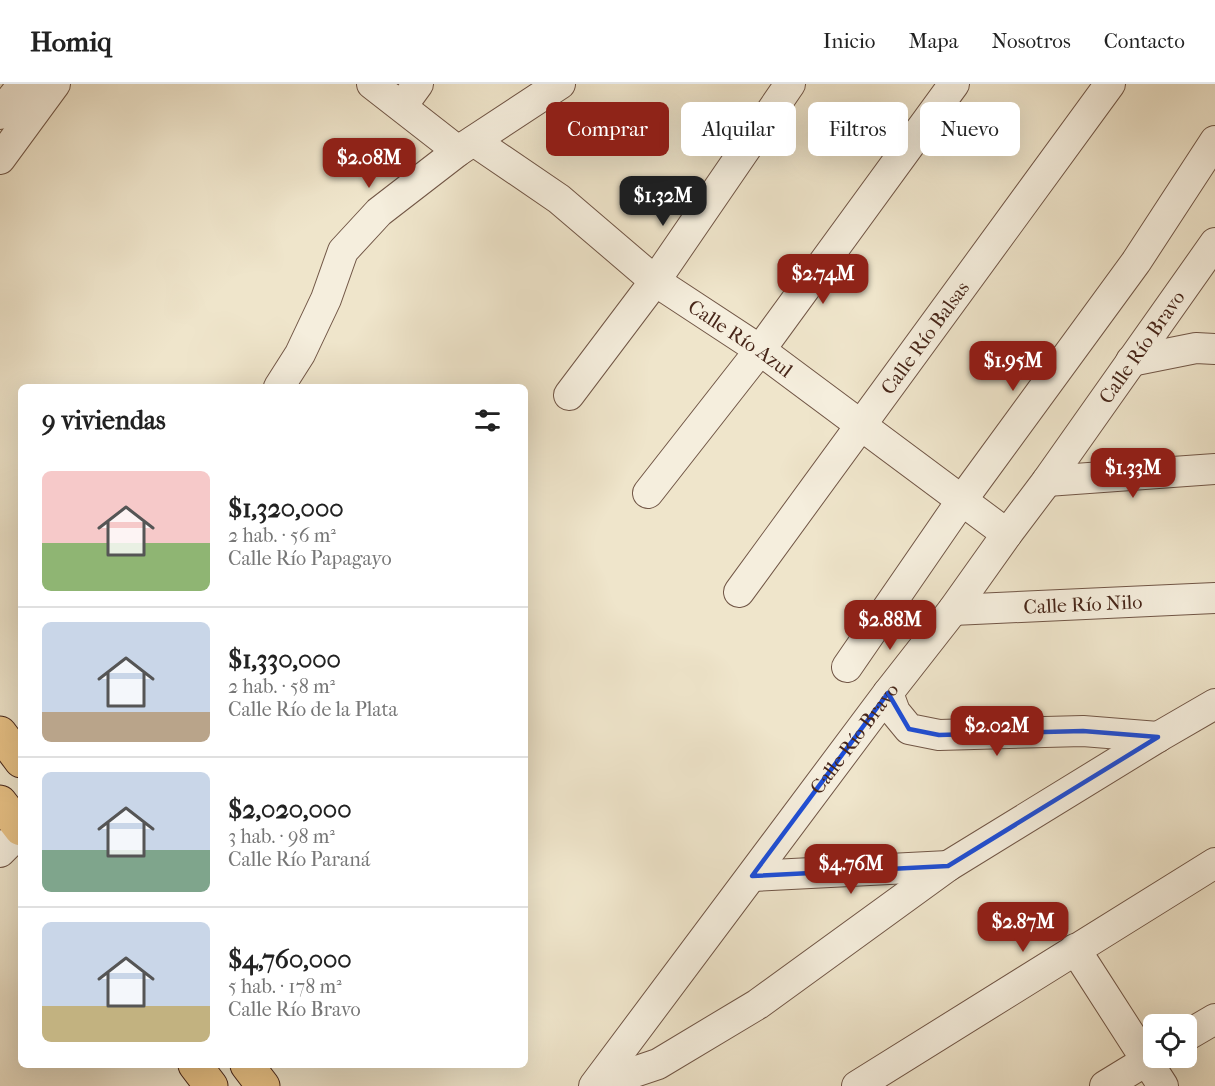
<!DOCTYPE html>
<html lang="es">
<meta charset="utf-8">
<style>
:root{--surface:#fff;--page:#f2f2f2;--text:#222;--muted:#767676;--line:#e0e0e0;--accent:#8f2418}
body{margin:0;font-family:"IM FELL French Canon",serif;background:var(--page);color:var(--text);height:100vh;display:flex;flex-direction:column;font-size:22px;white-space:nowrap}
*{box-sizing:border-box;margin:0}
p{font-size:20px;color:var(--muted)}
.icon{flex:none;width:33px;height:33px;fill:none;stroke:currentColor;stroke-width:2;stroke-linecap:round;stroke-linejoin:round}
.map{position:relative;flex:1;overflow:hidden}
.drawer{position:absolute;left:18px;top:300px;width:510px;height:684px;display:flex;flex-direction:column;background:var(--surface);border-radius:9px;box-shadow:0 6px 24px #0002}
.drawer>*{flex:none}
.hud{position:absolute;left:546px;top:18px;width:570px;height:54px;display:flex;gap:12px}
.buttons{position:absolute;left:1143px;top:930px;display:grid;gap:12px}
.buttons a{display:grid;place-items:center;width:54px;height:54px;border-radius:9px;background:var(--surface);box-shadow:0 6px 24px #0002;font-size:30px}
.price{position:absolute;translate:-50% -51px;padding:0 14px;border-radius:12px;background:var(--accent);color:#fff;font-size:20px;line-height:39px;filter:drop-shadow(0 2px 3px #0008)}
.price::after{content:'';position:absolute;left:50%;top:36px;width:18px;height:14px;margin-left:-9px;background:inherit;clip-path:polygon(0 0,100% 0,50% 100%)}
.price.current{background:#222;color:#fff}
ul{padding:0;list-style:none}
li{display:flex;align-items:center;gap:18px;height:150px;padding:0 24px}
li+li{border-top:2px solid var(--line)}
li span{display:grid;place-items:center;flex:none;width:168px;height:120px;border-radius:9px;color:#555}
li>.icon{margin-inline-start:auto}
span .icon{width:72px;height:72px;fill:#fffc;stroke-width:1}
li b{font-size:26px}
h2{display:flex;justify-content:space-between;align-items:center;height:72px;padding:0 24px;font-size:26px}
.chip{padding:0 21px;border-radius:9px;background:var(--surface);box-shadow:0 6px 24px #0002;font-size:21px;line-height:54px}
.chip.current{background:var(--accent);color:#fff}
header{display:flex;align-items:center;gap:36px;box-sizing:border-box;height:84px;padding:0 30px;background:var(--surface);border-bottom:2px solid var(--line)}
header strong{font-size:28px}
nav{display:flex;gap:33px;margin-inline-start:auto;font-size:21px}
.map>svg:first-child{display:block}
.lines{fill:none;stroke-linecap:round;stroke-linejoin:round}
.minor-casing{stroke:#715646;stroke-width:32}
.major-casing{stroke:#472619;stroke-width:35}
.minor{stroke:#f5eedd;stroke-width:30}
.major{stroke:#e8c286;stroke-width:33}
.marked{fill:none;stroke:#1d4ed8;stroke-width:4.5;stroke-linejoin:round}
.labels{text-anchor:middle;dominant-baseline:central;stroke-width:5;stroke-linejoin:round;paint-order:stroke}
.street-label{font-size:20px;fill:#472619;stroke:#f5eedd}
</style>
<header>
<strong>Homiq</strong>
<nav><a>Inicio</a><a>Mapa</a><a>Nosotros</a><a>Contacto</a></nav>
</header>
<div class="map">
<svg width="1215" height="1002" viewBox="0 0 1215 1002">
<rect width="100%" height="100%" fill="#efe5cb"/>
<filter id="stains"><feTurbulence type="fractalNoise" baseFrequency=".00333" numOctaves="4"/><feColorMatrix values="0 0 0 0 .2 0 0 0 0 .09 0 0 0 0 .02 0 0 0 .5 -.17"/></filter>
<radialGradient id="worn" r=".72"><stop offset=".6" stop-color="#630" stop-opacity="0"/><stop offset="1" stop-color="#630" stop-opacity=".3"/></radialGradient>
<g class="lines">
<g class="minor-casing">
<g id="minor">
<path d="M372 0 458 67"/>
<path d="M402 22 418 0"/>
<path d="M0 30 23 0"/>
<path id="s1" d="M474 57 559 115 655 197 760 266 1007 450"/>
<path d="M0 75 55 0"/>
<path d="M1131 277 1196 264 1215 265"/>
<path d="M279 303 300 270 326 215 343 167 379 128 458 67 560 0"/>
<path d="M569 311 655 197 790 0"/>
<path d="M1047 397 1215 385"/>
<path d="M648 409 760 266 954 0"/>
<path id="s2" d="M739 508 1110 0"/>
<path id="s3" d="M953 526 1215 514"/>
<path d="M847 583 962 416 1136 178 1215 57"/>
<path d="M888 609 895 628 909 645 939 651 1083 647 1158 653"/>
<path d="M0 768 21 747"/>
<path d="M752 792 948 782"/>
<path d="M1075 865 1163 1002"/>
<path d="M1186 952 1215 935"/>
<path d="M596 1001 658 980 758 920 948 782 1158 653 1215 620"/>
<path id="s4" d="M594 1002 888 609 953 526 1007 450 1047 397 1215 159"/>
<path d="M857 1002 1215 779"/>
<path d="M1105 1002 1154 972"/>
</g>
</g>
<g class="major-casing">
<g id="major">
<path d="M0 649 21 677"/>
<path d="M0 718 21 745"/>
<path d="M195 981 211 1002"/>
<path d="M247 981 263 1002"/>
</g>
</g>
<use href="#minor" class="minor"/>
<use href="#major" class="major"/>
</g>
<path class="marked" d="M888 609 909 645 939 651 1083 647 1158 653 948 782 752 792Z"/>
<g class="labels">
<g class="street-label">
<text stroke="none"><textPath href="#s2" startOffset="315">Calle Río Balsas</textPath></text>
<text stroke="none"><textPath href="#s1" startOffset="332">Calle Río Azul</textPath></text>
<text stroke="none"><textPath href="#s4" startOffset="920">Calle Río Bravo</textPath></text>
<text stroke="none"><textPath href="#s3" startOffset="130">Calle Río Nilo</textPath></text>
<text stroke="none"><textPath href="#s4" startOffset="434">Calle Río Bravo</textPath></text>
</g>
</g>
<rect width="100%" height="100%" filter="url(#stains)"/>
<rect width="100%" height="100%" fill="url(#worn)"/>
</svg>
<div class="buttons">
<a><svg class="icon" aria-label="locate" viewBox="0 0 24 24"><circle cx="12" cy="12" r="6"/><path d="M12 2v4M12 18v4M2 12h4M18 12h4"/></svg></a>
</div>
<b class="price" style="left:369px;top:105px">$2.08M</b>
<b class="price current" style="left:663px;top:143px">$1.32M</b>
<b class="price" style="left:823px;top:221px">$2.74M</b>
<b class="price" style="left:1013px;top:308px">$1.95M</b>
<b class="price" style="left:1133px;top:415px">$1.33M</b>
<b class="price" style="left:890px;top:567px">$2.88M</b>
<b class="price" style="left:997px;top:673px">$2.02M</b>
<b class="price" style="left:851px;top:811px">$4.76M</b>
<b class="price" style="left:1023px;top:869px">$2.87M</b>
<div class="hud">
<a class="chip current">Comprar</a>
<a class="chip">Alquilar</a>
<a class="chip">Filtros</a>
<a class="chip">Nuevo</a>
</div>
<section class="drawer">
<h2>9 viviendas<svg class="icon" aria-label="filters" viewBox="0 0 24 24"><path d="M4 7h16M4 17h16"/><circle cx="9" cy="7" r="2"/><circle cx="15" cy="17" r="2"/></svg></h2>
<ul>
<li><span style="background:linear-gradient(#f6c9c9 60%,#8fb573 0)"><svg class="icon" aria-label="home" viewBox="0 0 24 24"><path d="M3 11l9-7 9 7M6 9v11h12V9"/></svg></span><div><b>$1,320,000</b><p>2 hab. · 56 m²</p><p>Calle Río Papagayo</p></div></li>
<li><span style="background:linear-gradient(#c9d6e8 75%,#b9a48a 0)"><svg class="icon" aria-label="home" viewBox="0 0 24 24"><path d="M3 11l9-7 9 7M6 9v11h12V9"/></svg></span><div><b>$1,330,000</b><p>2 hab. · 58 m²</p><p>Calle Río de la Plata</p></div></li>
<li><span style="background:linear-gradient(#c9d6e8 65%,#7fa58c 0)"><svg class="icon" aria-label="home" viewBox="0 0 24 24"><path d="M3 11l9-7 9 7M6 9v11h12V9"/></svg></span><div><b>$2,020,000</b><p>3 hab. · 98 m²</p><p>Calle Río Paraná</p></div></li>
<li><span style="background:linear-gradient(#c9d6e8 70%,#c2b280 0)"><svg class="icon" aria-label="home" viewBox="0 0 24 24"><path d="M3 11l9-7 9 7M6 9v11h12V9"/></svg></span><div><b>$4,760,000</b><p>5 hab. · 178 m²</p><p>Calle Río Bravo</p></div></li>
</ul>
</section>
</div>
